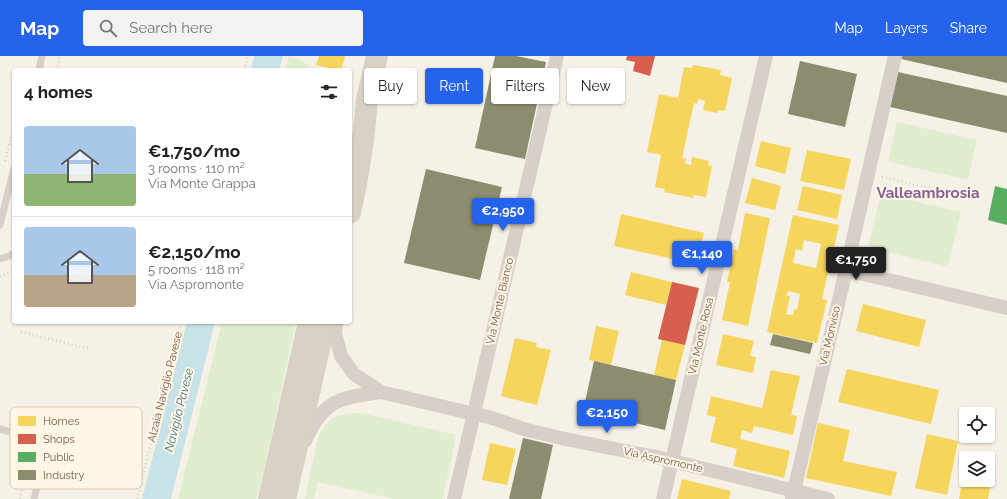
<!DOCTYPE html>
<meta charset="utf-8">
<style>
:root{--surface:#fff;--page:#f2f2f2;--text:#222;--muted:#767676;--line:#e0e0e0;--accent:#2563eb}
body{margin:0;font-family:Raleway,sans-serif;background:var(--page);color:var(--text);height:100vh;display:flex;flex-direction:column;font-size:15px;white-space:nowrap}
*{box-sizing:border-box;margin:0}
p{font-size:13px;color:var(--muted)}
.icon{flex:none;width:22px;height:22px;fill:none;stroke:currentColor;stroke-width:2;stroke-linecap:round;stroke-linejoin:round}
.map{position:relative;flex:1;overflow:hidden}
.sheet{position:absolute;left:12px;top:12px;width:340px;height:256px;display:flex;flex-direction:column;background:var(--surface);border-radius:4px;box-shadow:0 1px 3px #0004}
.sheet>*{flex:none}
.guide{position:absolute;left:364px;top:12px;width:380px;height:36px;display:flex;gap:8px}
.controls{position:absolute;left:959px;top:351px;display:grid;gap:8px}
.controls a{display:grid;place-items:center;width:36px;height:36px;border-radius:4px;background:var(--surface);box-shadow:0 1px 3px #0004;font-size:20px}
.price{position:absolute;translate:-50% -34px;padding:0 9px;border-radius:4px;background:var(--accent);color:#fff;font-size:13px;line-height:26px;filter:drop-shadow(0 1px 2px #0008)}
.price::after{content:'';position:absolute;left:50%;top:24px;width:12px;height:9px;margin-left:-6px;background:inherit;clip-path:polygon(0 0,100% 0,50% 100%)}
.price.on{background:#222;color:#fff}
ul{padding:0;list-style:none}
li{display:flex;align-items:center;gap:12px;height:100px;padding:0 12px}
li+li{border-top:1px solid var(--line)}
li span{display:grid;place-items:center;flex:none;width:112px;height:80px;border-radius:4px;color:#555}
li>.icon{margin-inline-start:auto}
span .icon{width:48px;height:48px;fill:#fffc;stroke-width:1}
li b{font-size:17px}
h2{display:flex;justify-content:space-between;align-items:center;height:48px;padding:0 12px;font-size:17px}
.pill{padding:0 14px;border-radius:4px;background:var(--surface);box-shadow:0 1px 3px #0004;font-size:14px;line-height:36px}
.pill.on{background:var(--accent);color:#fff}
header{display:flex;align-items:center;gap:24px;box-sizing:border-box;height:56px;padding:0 20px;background:var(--accent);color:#fff}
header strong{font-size:19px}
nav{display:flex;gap:22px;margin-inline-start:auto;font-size:14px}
.search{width:280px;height:36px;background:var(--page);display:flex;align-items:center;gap:10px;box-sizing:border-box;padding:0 14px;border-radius:4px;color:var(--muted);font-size:15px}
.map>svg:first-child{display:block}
.green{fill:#e0eecf}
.water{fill:#c7e3e7}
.homes{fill:#f6d55c;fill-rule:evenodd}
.shops{fill:#d6604d}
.public{fill:#5aae61}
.industry{fill:#8c8c6e}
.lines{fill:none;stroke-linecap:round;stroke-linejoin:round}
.path{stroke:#d9d1ca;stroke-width:2.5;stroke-dasharray:1 3;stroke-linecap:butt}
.lane{stroke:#d7cfc8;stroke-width:7}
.street{stroke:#d7cfc8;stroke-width:14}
.primary{stroke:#dad1c5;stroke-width:22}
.labels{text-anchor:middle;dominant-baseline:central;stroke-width:4;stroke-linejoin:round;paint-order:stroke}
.street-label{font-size:11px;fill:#745946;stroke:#fff6e6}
.water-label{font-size:12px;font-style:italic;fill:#3c7382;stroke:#fff6e6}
.district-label{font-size:15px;font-weight:bold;fill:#886198;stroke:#fff6e6}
.key{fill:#fff6e6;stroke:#d5c7b6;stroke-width:1}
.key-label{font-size:11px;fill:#745946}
</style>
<header>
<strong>Map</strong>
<div class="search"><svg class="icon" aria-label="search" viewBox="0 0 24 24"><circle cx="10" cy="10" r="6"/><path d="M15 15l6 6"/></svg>Search here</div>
<nav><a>Map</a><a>Layers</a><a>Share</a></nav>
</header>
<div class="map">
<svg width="1007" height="443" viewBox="0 0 1007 443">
<rect width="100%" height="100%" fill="#f6f1e6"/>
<g class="green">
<path d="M289 0 302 5 313 14H285Z"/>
<path d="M897 66 977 84 968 124 888 106Z"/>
<path d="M881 137 961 156 948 211 868 191Z"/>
<path d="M222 266H296L260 431 256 443H178Z"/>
<path d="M349 357H362L456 379 443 443H393L318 426 314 443H305L317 384 322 374 329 365 337 360Z"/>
</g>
<g class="water">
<path d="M254 0H283L279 14H251Z"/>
<path d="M187 266H215L171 443H142Z"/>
</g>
<g class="homes">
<path d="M319 0H345L341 14H337L316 9Z"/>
<path d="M693 9 721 14 720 19 732 22 725 55 718 54V57L703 54 705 45 698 43 697 48 694 47 682 102 686 103 685 108 691 109 692 101 709 105 708 109 712 110 706 141 694 139 693 142 664 136 665 133 655 131 661 99 647 96 659 38 678 42 684 11 692 12Z"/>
<path d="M761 85 791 92 785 118 755 110Z"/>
<path d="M807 94 851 103 844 134 800 125Z"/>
<path d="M752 122 781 130 775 154 745 147Z"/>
<path d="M803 130 842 139 837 163 797 154Z"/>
<path d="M745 157 770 162 748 270 722 264 730 226H727L734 193 738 194Z"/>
<path d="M621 158 704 177 696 208 614 190Z"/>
<path d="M793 159 839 169 822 243 827 244 817 287 767 276ZM804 184 821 188 816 212 793 207 796 193 802 195ZM788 235 800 238 797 254 794 253 793 259 786 258 790 240H787Z"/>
<path d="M631 216 672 226 666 249 625 239Z"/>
<path d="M863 248 926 264 919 291 856 275Z"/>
<path d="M596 270 619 275 611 309 589 304Z"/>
<path d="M723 278 754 285 750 300 756 301 753 317 716 309Z"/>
<path d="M515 282 537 287 536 291 551 294 537 349 501 340Z"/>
<path d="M662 284 685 289 676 324 654 319Z"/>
<path d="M847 313 939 334 931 368 838 346Z"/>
<path d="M771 314 800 320 791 359 797 360 793 379 754 370 752 377 742 374 740 383 790 395 784 422 733 410 737 393 710 386 716 361 707 359 711 340 762 352Z"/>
<path d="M818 367 850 374 843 405 897 416 891 440 806 422Z"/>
<path d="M927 378 958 385 947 439 915 432Z"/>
<path d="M490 387 516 393 507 429 482 424Z"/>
<path d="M963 421 966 422V424H977L991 427 988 443H959Z"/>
<path d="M682 423 731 435 729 443H677Z"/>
</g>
<g class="shops">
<path d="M627 0H655L650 20 633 15 635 6 626 4Z"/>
<path d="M672 226 699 232 685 289 658 283Z"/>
</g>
<path class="public" d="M995 130 1007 133V169L988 164Z"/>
<g class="industry">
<path d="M495 0H516L546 6 525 103 475 92Z"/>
<path d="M902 0H1007V27L901 3Z"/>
<path d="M800 5 857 18 845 71 788 58Z"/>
<path d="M898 16 1007 40V77L890 51Z"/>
<path d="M426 113 502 131 480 224 404 207Z"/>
<path d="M773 278 813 287 810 298 770 289Z"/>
<path d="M594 305 676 324 665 374 583 355Z"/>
<path d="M523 382 553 389 541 443H509Z"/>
</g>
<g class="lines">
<g class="path">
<path d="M57 14 60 0"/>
<path d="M244 14 248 0"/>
<path d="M9 88 14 90"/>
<path d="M5 105 14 69"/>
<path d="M882 121 973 142"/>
<path d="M0 220 11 216H14"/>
<path d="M21 276 91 293"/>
<path d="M20 443 27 416 28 404 23 394"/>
<path d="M137 443 181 266"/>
</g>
<g class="lane">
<path d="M39 14 42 0"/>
<path d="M0 169 14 112"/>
<path d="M0 203 9 200 14 197"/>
<path d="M0 373 22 379 43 392 40 420 34 443"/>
</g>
<g class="street">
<path d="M846 214 1007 252"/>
<path d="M336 266 335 277 341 300 354 318 381 336 474 358 489 361 527 374 565 383 656 401 828 443"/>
<path d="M305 385C312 369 324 350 341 344 354 339 368 338 381 336"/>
<path d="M454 443 557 0"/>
<path d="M663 443 766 0"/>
<path d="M792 443 846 214 895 0"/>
</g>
<g class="primary">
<path d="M350 157 356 128 363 85 367 44 377 0"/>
<path d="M269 443 309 266"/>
<path d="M285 443 325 266"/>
</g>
</g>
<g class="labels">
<g class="street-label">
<text transform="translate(500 245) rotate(-77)">Via Monte Bianco</text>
<text transform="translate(701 280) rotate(-77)">Via Monte Rosa</text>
<text transform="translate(830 280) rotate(-77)">Via Monviso</text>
<text transform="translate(165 331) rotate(-76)">Alzaia Naviglio Pavese</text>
<text transform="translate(663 404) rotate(13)">Via Aspromonte</text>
</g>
<g class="water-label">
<text transform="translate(179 354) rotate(-76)">Naviglio Pavese</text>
</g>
<g class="district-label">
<text x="928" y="137">Valleambrosia</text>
</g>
</g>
<rect x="10" y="351" width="132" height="82" rx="6" class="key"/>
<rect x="18" y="360" width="18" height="10" fill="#f6d55c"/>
<rect x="18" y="378" width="18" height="10" fill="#d6604d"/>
<rect x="18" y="396" width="18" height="10" fill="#5aae61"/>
<rect x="18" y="414" width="18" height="10" fill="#8c8c6e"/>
<g class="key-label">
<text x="43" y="369">Homes</text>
<text x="43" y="387">Shops</text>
<text x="43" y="405">Public</text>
<text x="43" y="423">Industry</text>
</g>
</svg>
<div class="controls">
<a><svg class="icon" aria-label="locate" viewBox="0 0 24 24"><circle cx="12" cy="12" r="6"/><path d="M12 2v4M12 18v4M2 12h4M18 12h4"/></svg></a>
<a><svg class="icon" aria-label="layers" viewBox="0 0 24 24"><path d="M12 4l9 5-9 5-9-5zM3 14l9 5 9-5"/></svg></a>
</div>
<b class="price" style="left:503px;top:176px">€2,950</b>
<b class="price" style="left:702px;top:219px">€1,140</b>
<b class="price on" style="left:856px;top:225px">€1,750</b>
<b class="price" style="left:607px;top:378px">€2,150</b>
<div class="guide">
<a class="pill">Buy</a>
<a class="pill on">Rent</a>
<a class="pill">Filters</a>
<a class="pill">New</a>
</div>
<section class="sheet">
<h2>4 homes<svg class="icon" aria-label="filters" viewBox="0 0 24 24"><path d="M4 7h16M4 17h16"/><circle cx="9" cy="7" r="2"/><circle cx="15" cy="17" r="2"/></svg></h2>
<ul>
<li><span style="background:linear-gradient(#a9c7e8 60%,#8fb573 0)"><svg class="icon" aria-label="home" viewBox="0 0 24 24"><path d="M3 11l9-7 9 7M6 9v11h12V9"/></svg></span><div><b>€1,750/mo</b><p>3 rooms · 110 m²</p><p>Via Monte Grappa</p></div></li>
<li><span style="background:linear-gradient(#a9c7e8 60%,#b9a48a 0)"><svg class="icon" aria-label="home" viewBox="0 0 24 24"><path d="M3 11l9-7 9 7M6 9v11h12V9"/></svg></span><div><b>€2,150/mo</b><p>5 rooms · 118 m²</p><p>Via Aspromonte</p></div></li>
</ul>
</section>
</div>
